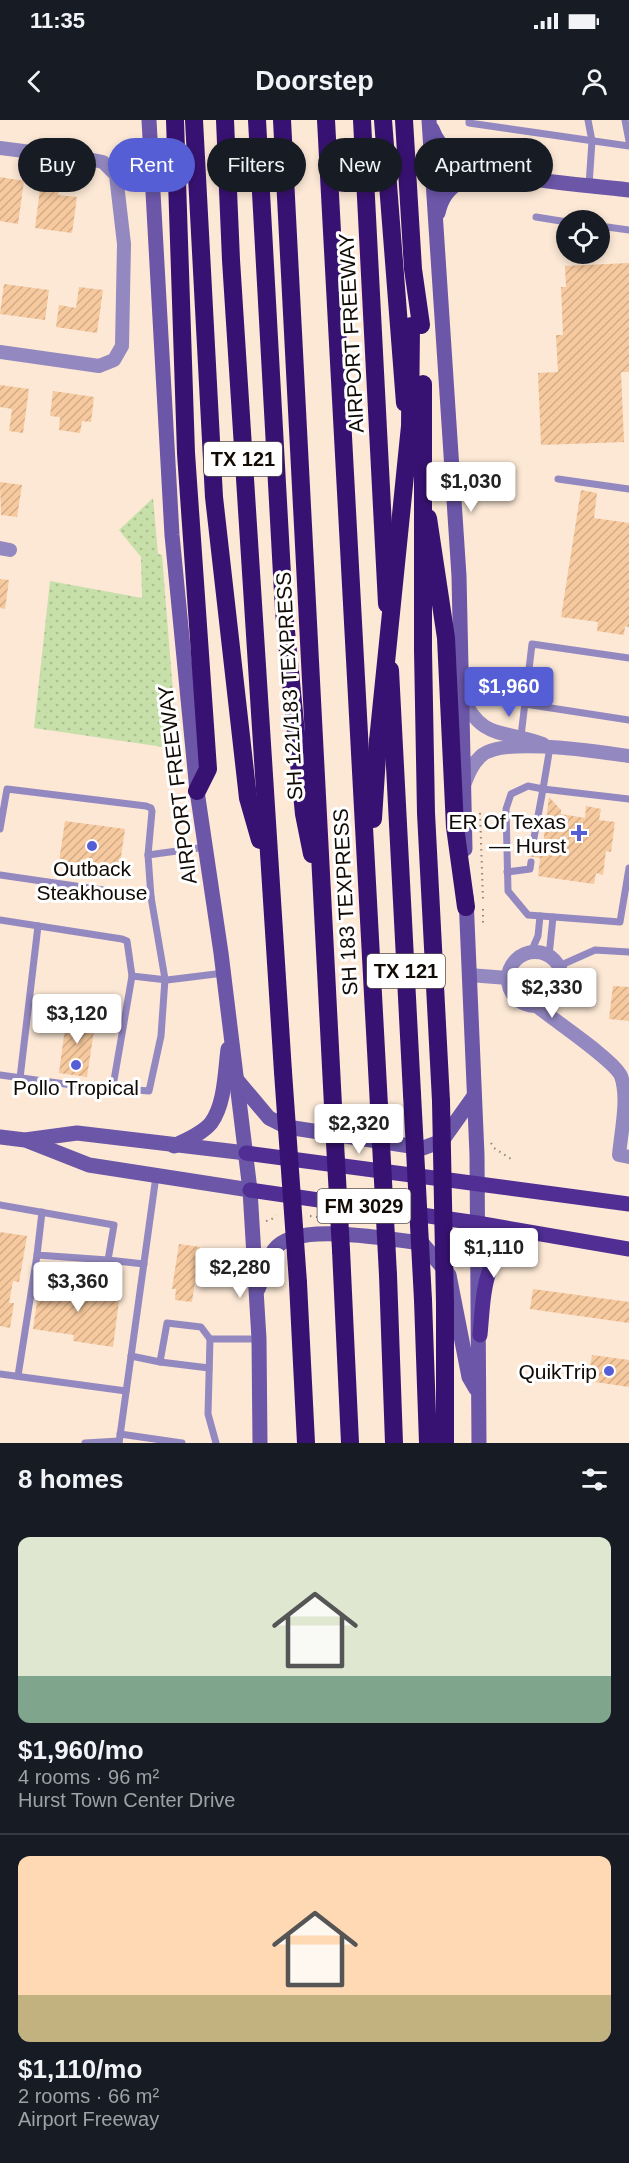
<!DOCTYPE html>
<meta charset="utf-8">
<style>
:root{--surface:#171b24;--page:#242831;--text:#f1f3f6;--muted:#9ea1a6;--line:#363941;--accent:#555ed4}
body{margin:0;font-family:Helvetica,sans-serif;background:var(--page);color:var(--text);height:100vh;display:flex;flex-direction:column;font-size:22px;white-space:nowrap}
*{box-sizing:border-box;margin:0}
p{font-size:20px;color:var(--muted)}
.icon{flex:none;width:33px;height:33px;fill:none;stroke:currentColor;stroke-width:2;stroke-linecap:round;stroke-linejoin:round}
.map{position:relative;height:1323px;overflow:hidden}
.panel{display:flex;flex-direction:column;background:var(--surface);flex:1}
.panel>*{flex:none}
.guide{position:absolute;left:18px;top:18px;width:594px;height:54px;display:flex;gap:12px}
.controls{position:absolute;left:556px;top:90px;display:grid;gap:12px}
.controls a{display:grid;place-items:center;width:54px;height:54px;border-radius:50%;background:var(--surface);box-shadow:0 3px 9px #0003;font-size:30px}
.price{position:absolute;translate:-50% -51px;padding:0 14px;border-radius:6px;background:#fff;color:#222;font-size:20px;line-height:39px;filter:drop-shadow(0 2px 3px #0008)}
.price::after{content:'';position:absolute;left:50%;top:36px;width:18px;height:14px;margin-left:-9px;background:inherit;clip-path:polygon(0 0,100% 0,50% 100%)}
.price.current{background:var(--accent);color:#fff}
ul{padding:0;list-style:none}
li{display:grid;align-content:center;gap:12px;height:318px;padding:0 18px}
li+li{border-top:2px solid var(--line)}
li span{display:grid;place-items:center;height:186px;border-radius:12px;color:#555}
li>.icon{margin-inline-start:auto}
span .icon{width:108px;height:108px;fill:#fffc;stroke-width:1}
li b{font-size:26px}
h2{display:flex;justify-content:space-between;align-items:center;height:72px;padding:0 18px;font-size:26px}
.chip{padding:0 21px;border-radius:27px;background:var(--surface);box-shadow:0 3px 9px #0003;font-size:21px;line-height:54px}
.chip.current{background:var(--accent);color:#fff}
.status{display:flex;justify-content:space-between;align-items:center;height:42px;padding:0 30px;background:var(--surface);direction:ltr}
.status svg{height:16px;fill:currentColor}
header{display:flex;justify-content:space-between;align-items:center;height:78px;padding:0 18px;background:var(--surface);font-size:27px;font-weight:600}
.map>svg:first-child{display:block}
.green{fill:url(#green-dots)}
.building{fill:url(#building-hatch)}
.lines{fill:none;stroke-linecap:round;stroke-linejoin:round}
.path{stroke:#938578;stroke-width:2;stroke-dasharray:1.5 4.5;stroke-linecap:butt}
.lane{stroke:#9388c0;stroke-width:7}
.street{stroke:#9388c0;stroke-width:14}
.secondary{stroke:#6b56a8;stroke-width:15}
.primary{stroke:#502e94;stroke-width:15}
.highway{stroke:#381272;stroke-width:18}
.highway-bridge{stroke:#381272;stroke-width:18}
.poi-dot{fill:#555ed4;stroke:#fff;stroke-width:2}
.labels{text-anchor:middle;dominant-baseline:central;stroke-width:6;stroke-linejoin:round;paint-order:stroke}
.shield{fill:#fff;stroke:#585450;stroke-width:1.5}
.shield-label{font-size:20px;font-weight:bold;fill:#110a05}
.street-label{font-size:21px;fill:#110a05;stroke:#fff}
.poi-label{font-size:21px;fill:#110a05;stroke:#fff;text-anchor:end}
</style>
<div class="status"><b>11:35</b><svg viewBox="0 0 49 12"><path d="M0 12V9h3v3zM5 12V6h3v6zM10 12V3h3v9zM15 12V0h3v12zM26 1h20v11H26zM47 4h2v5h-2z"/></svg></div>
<header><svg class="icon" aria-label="back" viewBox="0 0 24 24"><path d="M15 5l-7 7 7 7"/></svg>Doorstep<svg class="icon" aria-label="person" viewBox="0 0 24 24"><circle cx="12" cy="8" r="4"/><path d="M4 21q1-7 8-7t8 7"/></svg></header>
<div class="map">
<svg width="629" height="1323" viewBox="0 0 629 1323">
<defs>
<pattern id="green-dots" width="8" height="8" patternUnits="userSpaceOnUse" patternTransform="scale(1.5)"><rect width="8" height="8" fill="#c7dfa9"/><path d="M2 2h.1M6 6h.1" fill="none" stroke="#aabe90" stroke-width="1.8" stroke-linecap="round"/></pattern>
<pattern id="building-hatch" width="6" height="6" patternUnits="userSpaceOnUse" patternTransform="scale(1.5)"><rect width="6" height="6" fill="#f6c99e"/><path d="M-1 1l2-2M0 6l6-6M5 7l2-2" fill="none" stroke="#d2ab87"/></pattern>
</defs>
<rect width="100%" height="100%" fill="#fce8d5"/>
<path class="green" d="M153 378 158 434 162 435 177 623 170 628 34 608 50 461 142 478 141 437 119 410Z"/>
<g class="building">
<path d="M0 57 24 61 18 104 0 101Z"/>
<path d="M41 62 60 64 58 75 77 77 72 113 35 108Z"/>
<path d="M629 143V252H621L624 322 541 325 538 253 558 252 556 215H563L561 167H566L565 146Z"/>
<path d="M4 164 49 170 45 200 0 194Z"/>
<path d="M79 167 103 170 97 213 56 207 59 185 76 188Z"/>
<path d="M0 265 29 269 23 313 9 311 12 289 0 287Z"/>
<path d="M53 271 94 277 91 302 82 301 80 313 59 310 60 297 50 296Z"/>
<path d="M0 362 22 365 17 397 1 395Z"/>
<path d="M581 370 597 373 594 398 629 403V507L625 506 624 515 597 511 598 502 561 497Z"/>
<path d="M0 459 9 460 5 489 0 488Z"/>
<path d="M549 677 561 690V694L585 698 586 686 601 689 599 700 615 702 611 732 606 731 603 755 596 753 594 764 538 756 540 738 526 736 528 723 543 725Z"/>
<path d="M65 701 125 709 119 750 59 742Z"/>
<path d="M613 866 629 867V901L609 899Z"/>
<path d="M67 893 96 897 87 957 59 953Z"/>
<path d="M0 1112 27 1116 19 1162 13 1161 9 1183H14L10 1208 0 1206Z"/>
<path d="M179 1124 200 1127 192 1182 175 1180 176 1169H172Z"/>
<path d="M40 1162 120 1173 113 1227 73 1221 74 1215 33 1209Z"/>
<path d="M533 1169 629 1182V1203L530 1189Z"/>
<path d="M592 1235 629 1240V1267L588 1261Z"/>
</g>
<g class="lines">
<g class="path">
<path d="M480 693 483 780"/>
<path d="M483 789V807"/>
<path d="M491 1023 494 1028 511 1039"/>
<path d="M310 1096 325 1098"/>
<path d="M266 1101 271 1100 276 1095"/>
</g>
<g class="lane">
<path d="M469 0V3L629 26"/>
<path d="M588 0 592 21 589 65"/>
<path d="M625 0 629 21"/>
<path d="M536 97 567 102"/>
<path d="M600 106 629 110"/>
<path d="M558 359 629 369"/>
<path d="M525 584 629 600"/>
<path d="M521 616 532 524 629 538"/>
<path d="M550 627 543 669 528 666 511 674 506 689 508 771 528 795 620 802 629 748"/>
<path d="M0 709 7 669 146 686 151 688 152 691 148 735"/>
<path d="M533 723 543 669 629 679"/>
<path d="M507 752 530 749 531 742"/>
<path d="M0 755 151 777"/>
<path d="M0 800 122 819 127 821 132 856"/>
<path d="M531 832 538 816 540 796"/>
<path d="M549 836 553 797"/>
<path d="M559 846 595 830 629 832"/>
<path d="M0 955 108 970 113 966 132 856 167 860 224 853"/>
<path d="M20 958 38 806"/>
<path d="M112 968 149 971 161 916 165 859 151 777 148 735 206 727"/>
<path d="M0 1085 114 1105 108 1140 144 1144"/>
<path d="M42 1092 37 1135 108 1140"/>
<path d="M131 1236 160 1242 167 1203 201 1207 210 1219"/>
<path d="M160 1242 209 1248"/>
<path d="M0 1254 126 1271"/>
<path d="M18 1256 37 1135"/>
<path d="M120 1314 182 1323"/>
<path d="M85 1323 119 1321"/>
<path d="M119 1323 156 1056"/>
<path d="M216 1323 208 1294 210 1219H259"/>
</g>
<g class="street">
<path d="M0 28 93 40 103 42 116 55 124 124 122 226 114 240 99 246 0 232"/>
<path d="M0 428 10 430"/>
<path d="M462 576C482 621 502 609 543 624"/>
<path d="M464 665C468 655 472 644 481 636 503 616 599 632 629 636"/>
<circle cx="535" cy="859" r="27"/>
<path d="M469 855 508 858"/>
<path d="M538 887C555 901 614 940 621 956 629 978 621 1012 619 1035L629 1037"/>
</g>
<g class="secondary">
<path d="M149 0 172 415 197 671 221 833 250 1070 259 1219 260 1323"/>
<path d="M429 0 459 456 465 729"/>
<path d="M432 9C436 20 442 28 452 34 499 62 575 63 629 70"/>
<path d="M438 93C445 60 469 57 499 53"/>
<path d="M466 777 477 1035 479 1323"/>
<path d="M237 960 269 998 287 1007 423 1028 442 1021 474 976"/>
<path d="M0 1017 25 1020 77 1013 246 1033"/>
<path d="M28 1021 89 1045 250 1070"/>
<path d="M174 1026C186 1020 202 1014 211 1003 225 984 225 952 228 929"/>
<path d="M258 1169C263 1157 267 1141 274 1130 295 1100 389 1120 422 1123L449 1155 469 1257 476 1269"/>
</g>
<g class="primary">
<path d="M246 1033 629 1084"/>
<path d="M250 1070 477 1103 629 1129"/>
<path d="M480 1215C484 1174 482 1122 533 1114"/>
</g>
<g class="highway">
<path d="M175 0 186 333 208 649 197 671"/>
<path d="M194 0 214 377 248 678 260 720"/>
<path d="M225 0 231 140 283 952"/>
<path d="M257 0 284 491 304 694 312 734"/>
<path d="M282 0 334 1005"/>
<path d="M326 0 379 986"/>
<path d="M362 0 387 484"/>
<path d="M383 0 405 283"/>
<path d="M404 0 413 149 421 205"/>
<path d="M428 398 446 518 455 707 466 787"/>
<path d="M423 530 426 693 441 981"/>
<path d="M390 550 412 974"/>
<path d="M373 699 378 621"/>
<path d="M341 1130 350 1323"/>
<path d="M388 1155 394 1323"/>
<path d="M298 1163 306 1323"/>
<path d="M423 1180 428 1323"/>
<path d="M445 1184V1323"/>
</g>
<g class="highway-bridge">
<path d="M423 264V530"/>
<path d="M378 621 410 306 411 206"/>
<path d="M283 952 298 1163"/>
<path d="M412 974 423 1180"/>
<path d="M441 981 445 1184"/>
<path d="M379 986 388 1155"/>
<path d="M334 1005 341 1130"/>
</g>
</g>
<g class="poi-dot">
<path d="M576 704h6v6h6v6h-6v6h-6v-6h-6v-6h6z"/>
<circle cx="92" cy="726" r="6"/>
<circle cx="76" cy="945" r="6"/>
<circle cx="609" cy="1251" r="6"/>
</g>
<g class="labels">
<g class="shield">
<rect x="204" y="322" width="78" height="34" rx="4.5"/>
<rect x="367" y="834" width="78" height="34" rx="4.5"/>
<rect x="317.5" y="1069" width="93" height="34" rx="4.5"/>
</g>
<g class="shield-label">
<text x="243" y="339">TX 121</text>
<text x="406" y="851">TX 121</text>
<text x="364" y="1086">FM 3029</text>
</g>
<g class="street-label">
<text transform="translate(351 213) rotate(-93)">AIRPORT FREEWAY</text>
<text transform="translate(289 566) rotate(-93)">SH 121/183 TEXPRESS</text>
<text transform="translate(177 665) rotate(-97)">AIRPORT FREEWAY</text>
<text transform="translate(345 782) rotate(-93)">SH 183 TEXPRESS</text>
</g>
<g class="poi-label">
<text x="566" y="701">ER Of Texas<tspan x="566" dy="24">— Hurst</tspan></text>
<text x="92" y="748" text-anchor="middle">Outback<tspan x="92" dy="24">Steakhouse</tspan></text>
<text x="76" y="967" text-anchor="middle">Pollo Tropical</text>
<text x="597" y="1251">QuikTrip</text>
</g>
</g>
</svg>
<div class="controls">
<a><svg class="icon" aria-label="locate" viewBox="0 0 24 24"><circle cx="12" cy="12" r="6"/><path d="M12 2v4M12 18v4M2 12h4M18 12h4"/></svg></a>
</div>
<b class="price" style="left:471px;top:393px">$1,030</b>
<b class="price current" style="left:509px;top:598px">$1,960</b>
<b class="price" style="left:552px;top:899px">$2,330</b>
<b class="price" style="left:77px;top:925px">$3,120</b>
<b class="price" style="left:359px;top:1035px">$2,320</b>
<b class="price" style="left:494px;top:1159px">$1,110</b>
<b class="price" style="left:240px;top:1179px">$2,280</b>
<b class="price" style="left:78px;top:1193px">$3,360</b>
<div class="guide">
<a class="chip">Buy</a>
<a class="chip current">Rent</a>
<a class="chip">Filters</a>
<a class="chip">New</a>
<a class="chip">Apartment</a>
</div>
</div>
<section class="panel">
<h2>8 homes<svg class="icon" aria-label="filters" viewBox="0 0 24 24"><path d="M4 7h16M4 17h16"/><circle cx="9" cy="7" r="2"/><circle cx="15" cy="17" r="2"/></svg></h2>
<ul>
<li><span style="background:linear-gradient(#dfe7d0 75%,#7fa58c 0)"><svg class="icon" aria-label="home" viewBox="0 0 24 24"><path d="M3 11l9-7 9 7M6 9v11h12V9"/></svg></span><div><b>$1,960/mo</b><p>4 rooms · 96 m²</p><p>Hurst Town Center Drive</p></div></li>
<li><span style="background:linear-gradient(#ffd9b3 75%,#c2b280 0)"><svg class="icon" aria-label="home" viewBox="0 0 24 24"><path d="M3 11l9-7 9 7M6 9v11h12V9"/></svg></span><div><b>$1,110/mo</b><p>2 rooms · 66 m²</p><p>Airport Freeway</p></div></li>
</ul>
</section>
